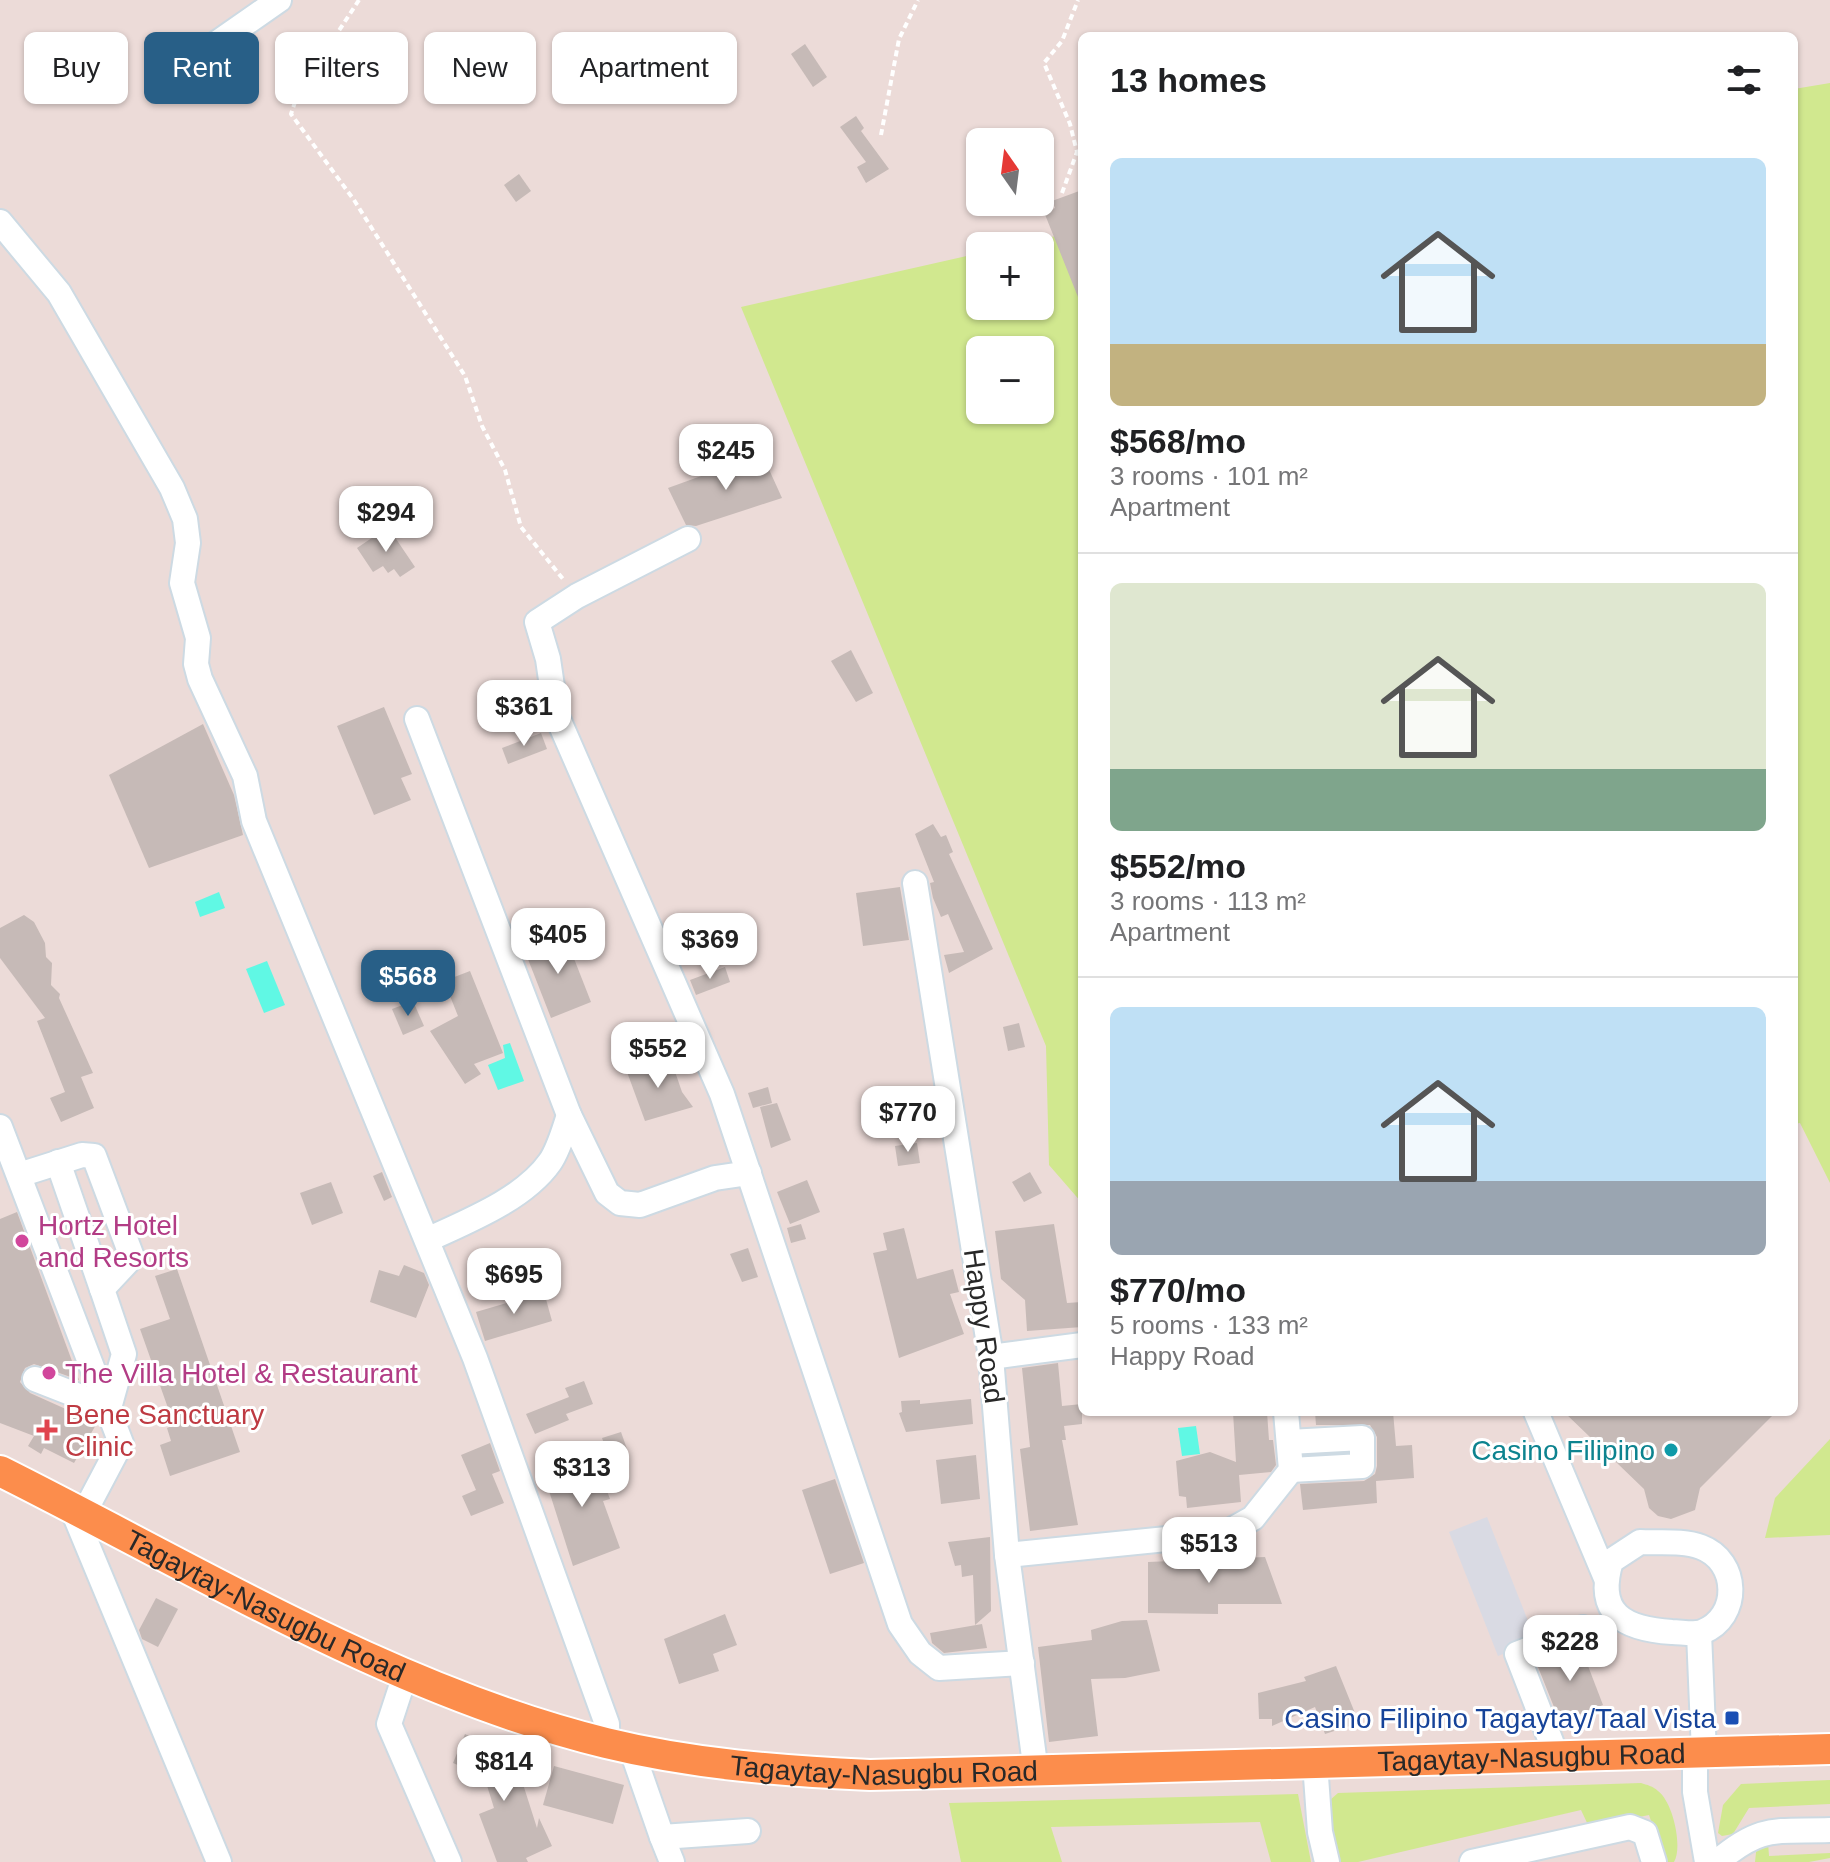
<!DOCTYPE html>
<meta charset="utf-8">
<style>
:root{--surface:#fff;--page:#f2f2f2;--text:#202124;--muted:#757577;--line:#e0e0e0;--accent:#285f87}
body{margin:0;font-family:Helvetica,sans-serif;background:var(--page);color:var(--text);height:100vh;display:flex;flex-direction:column;font-size:30px;white-space:nowrap}
*{box-sizing:border-box;margin:0}
p{font-size:26px;color:var(--muted)}
.icon{flex:none;width:44px;height:44px;fill:none;stroke:currentColor;stroke-width:2;stroke-linecap:round;stroke-linejoin:round}
.map{position:relative;flex:1;overflow:hidden}
.sheet{position:absolute;left:1078px;top:32px;width:720px;height:1384px;display:flex;flex-direction:column;background:var(--surface);border-radius:12px;box-shadow:0 2px 6px #0004}
.sheet>*{flex:none}
.guide{position:absolute;left:24px;top:32px;width:760px;height:72px;display:flex;gap:16px}
.needle{width:52px;rotate:346deg}
.buttons{position:absolute;left:966px;top:128px;display:grid;gap:16px}
.buttons a{display:grid;place-items:center;width:88px;height:88px;border-radius:12px;background:var(--surface);box-shadow:0 2px 6px #0004;font-size:40px}
.price{position:absolute;translate:-50% -68px;padding:0 18px;border-radius:16px;background:#fff;color:#222;font-size:26px;line-height:52px;filter:drop-shadow(0 2px 4px #0008)}
.price::after{content:'';position:absolute;left:50%;top:48px;width:24px;height:18px;margin-left:-12px;background:inherit;clip-path:polygon(0 0,100% 0,50% 100%)}
.price.on{background:var(--accent);color:#fff}
ul{padding:0;list-style:none}
li{display:grid;align-content:center;gap:16px;height:424px;padding:0 32px}
li+li{border-top:2px solid var(--line)}
li span{display:grid;place-items:center;height:248px;border-radius:12px;color:#555}
li>.icon{margin-inline-start:auto}
span .icon{width:144px;height:144px;fill:#fffc;stroke-width:1}
li b{font-size:34px}
h2{display:flex;justify-content:space-between;align-items:center;height:96px;padding:0 32px;font-size:34px}
.tag{padding:0 28px;border-radius:12px;background:var(--surface);box-shadow:0 2px 6px #0004;font-size:28px;line-height:72px}
.tag.on{background:var(--accent);color:#fff}
.map>svg:first-child{display:block}
.industrial{fill:#d9dae3}
.green{fill:#d1e88f;fill-rule:evenodd}
.water{fill:#60f8e4}
.building{fill:#c6bab7}
.lines{fill:none;stroke-linecap:round;stroke-linejoin:round}
.minor-casing{stroke:#cddae3;stroke-width:28}
.major-casing{stroke:#fff;stroke-width:34}
.path{stroke:#fff;stroke-width:4;stroke-dasharray:6 4;stroke-linecap:butt}
.minor{stroke:#fff;stroke-width:24}
.major{stroke:#fc8d4c;stroke-width:30}
.hotel-dot{fill:#d1479c;stroke:#fff;stroke-width:3}
.health-dot{fill:#e0444e;stroke:#fff;stroke-width:3}
.culture-dot{fill:#0f9aa8;stroke:#fff;stroke-width:3}
.transit-dot{fill:#1a4fb4;stroke:#fff;stroke-width:3}
.labels{text-anchor:middle;dominant-baseline:central;stroke-width:6;stroke-linejoin:round;paint-order:stroke}
.hotel-label{font-size:28px;fill:#b23c85;stroke:#fff;text-anchor:start}
.street-label{font-size:28px;fill:#282828;stroke:#fff}
.health-label{font-size:28px;fill:#be3a42;stroke:#fff;text-anchor:start}
.culture-label{font-size:28px;fill:#0d838f;stroke:#fff;text-anchor:end}
.transit-label{font-size:28px;fill:#164399;stroke:#fff;text-anchor:end}
</style>
<div class="map">
<svg width="1830" height="1862" viewBox="0 0 1830 1862">
<rect width="100%" height="100%" fill="#ecdbd8"/>
<path class="industrial" d="M1487 1517 1536 1641 1498 1656 1449 1532Z"/>
<g class="green">
<path d="M1830 83V1183L1800 1123 1794 1124V89Z"/>
<path d="M1082 230V1203L1049 1165 1046 1046 741 307 980 253V306H1040V246H1012ZM980 350H1040V410H980Z"/>
<path d="M1830 1439V1535L1765 1538 1775 1498Z"/>
<path d="M1830 1780V1804L1749 1808 1733 1834 1722 1836 1718 1833 1723 1805 1741 1784Z"/>
<path d="M1641 1783C1647 1785 1653 1786 1658 1791 1673 1802 1683 1847 1674 1862H1665L1649 1815 1589 1827 1581 1810 1358 1862H1339L1330 1823V1800L1338 1793Z"/>
<path d="M1298 1794 1311 1862H1271L1260 1822 1051 1827 1062 1862H961L949 1803Z"/>
<path d="M1768 1842 1769 1856 1830 1853V1858L1809 1862H1755L1757 1843Z"/>
</g>
<g class="water">
<path d="M219 892 225 908 200 917 195 902Z"/>
<path d="M267 961 285 1005 264 1013 246 969Z"/>
<path d="M510 1043 524 1081 498 1090 488 1065 505 1058 503 1045Z"/>
<path d="M1196 1426 1200 1454 1182 1456 1178 1428Z"/>
</g>
<g class="building">
<path d="M805 44 827 77 813 87 791 54Z"/>
<path d="M856 116 864 128 861 131 889 169 866 183 857 167 866 162 840 127Z"/>
<path d="M519 174 531 191 516 202 504 185Z"/>
<path d="M1082 190V301L1080 302 1044 212 1055 208 1052 201Z"/>
<path d="M762 454 782 498 696 526 686 525 668 488Z"/>
<path d="M388 527 415 567 400 577 394 569 388 573 383 566 373 572 357 548Z"/>
<path d="M851 650 873 693 856 702 831 661Z"/>
<path d="M384 707 412 774 401 778 411 800 374 815 337 726Z"/>
<path d="M203 724 234 795 243 835 149 868 109 775Z"/>
<path d="M541 733 547 749 508 764 502 748Z"/>
<path d="M933 824 941 837 946 835 953 852 949 854 993 949 949 973 944 955 964 952 948 914 941 917 933 898 930 883 934 882 915 834Z"/>
<path d="M900 887 909 940 863 946 856 893Z"/>
<path d="M24 915 34 922 45 943 46 957 52 963 51 985 60 994 59 998 93 1073 81 1077 94 1108 61 1122 50 1098 65 1092 37 1021 45 1018 0 958V928Z"/>
<path d="M564 933 591 1002 551 1018 524 949Z"/>
<path d="M725 967 730 982 696 995 690 980Z"/>
<path d="M470 971 503 1053 474 1064 481 1074 465 1084 430 1031 458 1016 444 981Z"/>
<path d="M413 1001 424 1026 403 1035 392 1009Z"/>
<path d="M1019 1023 1025 1047 1008 1051 1003 1027Z"/>
<path d="M670 1057 682 1092 693 1107 645 1121 627 1072Z"/>
<path d="M768 1087 772 1103 753 1108 748 1093Z"/>
<path d="M777 1103 791 1140 771 1148 760 1107Z"/>
<path d="M917 1143 920 1163 898 1166 895 1146Z"/>
<path d="M382 1172 392 1197 384 1201 373 1176Z"/>
<path d="M1030 1172 1042 1193 1024 1202 1012 1182Z"/>
<path d="M807 1180 820 1212 790 1224 777 1192Z"/>
<path d="M331 1182 343 1213 312 1225 300 1193Z"/>
<path d="M17 1212 79 1380 34 1364 25 1368 20 1382 30 1393 97 1423 74 1463 44 1448 41 1454 28 1446 34 1436 0 1423V1219Z"/>
<path d="M801 1224 806 1239 791 1243 787 1228Z"/>
<path d="M1054 1224 1067 1303 1082 1302V1327L1027 1331 1025 1300 1001 1279 995 1231Z"/>
<path d="M904 1228 917 1279 953 1269 959 1292 950 1294 964 1334 899 1358 873 1253 887 1250 883 1233Z"/>
<path d="M748 1248 758 1277 742 1282 730 1254Z"/>
<path d="M404 1265 424 1273 429 1285 416 1318 370 1302 379 1270 399 1276Z"/>
<path d="M177 1269 240 1452 170 1476 160 1445 171 1441 167 1428 174 1425 140 1329 170 1319 155 1276Z"/>
<path d="M544 1292 552 1321 485 1341 476 1312Z"/>
<path d="M1058 1363 1062 1406 1082 1404V1424L1064 1426 1066 1440H1062L1078 1525 1030 1531 1020 1449 1030 1447 1022 1368Z"/>
<path d="M584 1381 593 1404 566 1414 569 1420 535 1434 526 1414 569 1397 565 1388Z"/>
<path d="M971 1399 973 1424 906 1432 899 1413 902 1412 901 1401 920 1400V1404Z"/>
<path d="M1233 1412H1267L1269 1440H1273L1276 1465 1271 1472 1239 1475 1241 1502 1187 1508 1186 1497 1179 1496 1176 1461 1210 1452 1236 1462Z"/>
<path d="M1315 1412H1393L1396 1446 1412 1445 1414 1478 1376 1481 1377 1503 1303 1510 1300 1484 1364 1481 1375 1474 1377 1466V1437L1370 1425H1316Z"/>
<path d="M1564 1412H1776L1700 1488 1695 1510 1671 1519 1658 1516 1649 1508 1644 1489Z"/>
<path d="M621 1432 627 1449 608 1455 602 1438Z"/>
<path d="M490 1443 500 1471 492 1474 504 1503 471 1516 462 1496 476 1490 461 1455Z"/>
<path d="M593 1454 610 1499 603 1501 620 1548 573 1566 543 1472Z"/>
<path d="M976 1455 980 1499 941 1504 936 1460Z"/>
<path d="M835 1479 864 1563 830 1574 802 1490Z"/>
<path d="M990 1537 991 1611 975 1625 973 1575 962 1577 961 1565 955 1566 948 1542Z"/>
<path d="M1265 1557 1282 1604H1218V1614L1148 1613V1562Z"/>
<path d="M156 1598 178 1609 158 1647 142 1639 139 1630Z"/>
<path d="M725 1614 737 1645 713 1654 719 1671 679 1684 664 1639Z"/>
<path d="M1147 1620 1160 1671 1125 1678 1091 1679 1098 1736 1049 1742 1038 1647 1092 1640 1091 1630 1122 1621Z"/>
<path d="M982 1624 987 1648 944 1653 932 1643 930 1633Z"/>
<path d="M1580 1645 1603 1705 1560 1722 1536 1662Z"/>
<path d="M1336 1666 1359 1723 1325 1734 1315 1707 1272 1726V1719H1259L1258 1693 1306 1681 1304 1677Z"/>
<path d="M465 1734 515 1759 537 1828 539 1818 552 1846 526 1858 528 1862H497L479 1814 494 1808 484 1776 453 1763Z"/>
<path d="M554 1766 624 1785 613 1824 543 1805Z"/>
</g>
<g class="lines">
<g class="minor-casing">
<g id="minor">
<path d="M217 43 279 0"/>
<path d="M0 222 59 293 172 488 185 519 188 543 182 583 198 638 196 664 200 679 245 776 254 821 475 1358 607 1724V1743"/>
<path d="M688 539 577 596 537 622 548 659 556 714 722 1094 900 1624 920 1653 939 1668 1022 1663"/>
<path d="M417 719 569 1115 607 1193 620 1203 640 1205 715 1178 749 1173"/>
<path d="M915 883 991 1357 1007 1555 1036 1772"/>
<path d="M0 1127 121 1443 84 1513"/>
<path d="M58 1162 102 1289"/>
<path d="M19 1175 82 1155 94 1156 132 1257 102 1289 124 1354 109 1408 35 1379"/>
<path d="M427 1240C468 1221 524 1199 550 1162 559 1149 564 1130 569 1115"/>
<path d="M991 1357 1082 1345"/>
<path d="M1536 1412 1606 1578"/>
<path d="M1289 1442 1362 1438V1466L1291 1470"/>
<path d="M71 1506 219 1862"/>
<path d="M1640 1542C1660 1543 1683 1540 1701 1547 1739 1561 1741 1617 1702 1632 1694 1635 1681 1632 1672 1632 1624 1629 1595 1614 1611 1561Z"/>
<path d="M1007 1555 1226 1533 1253 1518 1291 1470 1286 1412"/>
<path d="M1699 1633 1704 1753"/>
<path d="M406 1672 389 1724 449 1862"/>
<path d="M631 1748 662 1837 748 1831"/>
<path d="M1695 1754V1792L1707 1862"/>
<path d="M1557 1757 1517 1654 1583 1628"/>
<path d="M1315 1763 1320 1832 1327 1862"/>
<path d="M662 1837 672 1862"/>
<path d="M1472 1862 1630 1827 1645 1833 1654 1862"/>
<path d="M1717 1862C1762 1824 1775 1832 1830 1830"/>
</g>
</g>
<g class="major-casing">
<g id="major">
<path id="s1" d="M0 1471C194 1568 394 1691 606 1743 692 1764 781 1771 870 1775L1830 1749"/>
</g>
</g>
<g class="path">
<path d="M359 0 298 93 291 114 354 200 465 376 482 426 505 470 521 527 563 579"/>
<path d="M881 135 899 39 918 0"/>
<path d="M1062 193 1077 152 1070 124 1044 63 1062 41 1078 0"/>
</g>
<use href="#minor" class="minor"/>
<use href="#major" class="major"/>
</g>
<g class="hotel-dot">
<circle cx="22" cy="1241" r="8"/>
<circle cx="49" cy="1373" r="8"/>
</g>
<path class="health-dot" d="M43 1418h8v8h8v8h-8v8h-8v-8h-8v-8h8z"/>
<circle class="culture-dot" cx="1671" cy="1450" r="8"/>
<rect class="transit-dot" x="1724" y="1710" width="16" height="16" rx="4"/>
<g class="labels">
<g class="hotel-label">
<text x="38" y="1225">Hortz Hotel<tspan x="38" dy="32">and Resorts</tspan></text>
<text x="65" y="1373">The Villa Hotel &amp; Restaurant</text>
</g>
<g class="street-label">
<text transform="translate(984 1326) rotate(82)">Happy Road</text>
<text stroke="none"><textPath href="#s1" startOffset="298">Tagaytay-Nasugbu Road</textPath></text>
<text stroke="none"><textPath href="#s1" startOffset="1594">Tagaytay-Nasugbu Road</textPath></text>
<text stroke="none"><textPath href="#s1" startOffset="946">Tagaytay-Nasugbu Road</textPath></text>
</g>
<g class="health-label">
<text x="65" y="1414">Bene Sanctuary<tspan x="65" dy="32">Clinic</tspan></text>
</g>
<g class="culture-label">
<text x="1655" y="1450">Casino Filipino</text>
</g>
<g class="transit-label">
<text x="1716" y="1718">Casino Filipino Tagaytay/Taal Vista</text>
</g>
</g>
</svg>
<div class="buttons">
<a><svg class="needle" viewBox="-14 -14 28 28"><path d="M0-13l5 13h-10z" fill="#e53935"/><path d="M0 13l5-13h-10z" fill="#757577"/></svg></a>
<a>+</a>
<a>−</a>
</div>
<b class="price" style="left:726px;top:492px">$245</b>
<b class="price" style="left:386px;top:554px">$294</b>
<b class="price" style="left:524px;top:748px">$361</b>
<b class="price" style="left:558px;top:976px">$405</b>
<b class="price" style="left:710px;top:981px">$369</b>
<b class="price on" style="left:408px;top:1018px">$568</b>
<b class="price" style="left:658px;top:1090px">$552</b>
<b class="price" style="left:908px;top:1154px">$770</b>
<b class="price" style="left:514px;top:1316px">$695</b>
<b class="price" style="left:582px;top:1509px">$313</b>
<b class="price" style="left:1209px;top:1585px">$513</b>
<b class="price" style="left:1570px;top:1683px">$228</b>
<b class="price" style="left:504px;top:1803px">$814</b>
<div class="guide">
<a class="tag">Buy</a>
<a class="tag on">Rent</a>
<a class="tag">Filters</a>
<a class="tag">New</a>
<a class="tag">Apartment</a>
</div>
<section class="sheet">
<h2>13 homes<svg class="icon" aria-label="filters" viewBox="0 0 24 24"><path d="M4 7h16M4 17h16"/><circle cx="9" cy="7" r="2"/><circle cx="15" cy="17" r="2"/></svg></h2>
<ul>
<li><span style="background:linear-gradient(#bfe0f5 75%,#c2b280 0)"><svg class="icon" aria-label="home" viewBox="0 0 24 24"><path d="M3 11l9-7 9 7M6 9v11h12V9"/></svg></span><div><b>$568/mo</b><p>3 rooms · 101 m²</p><p>Apartment</p></div></li>
<li><span style="background:linear-gradient(#dfe7d0 75%,#7fa58c 0)"><svg class="icon" aria-label="home" viewBox="0 0 24 24"><path d="M3 11l9-7 9 7M6 9v11h12V9"/></svg></span><div><b>$552/mo</b><p>3 rooms · 113 m²</p><p>Apartment</p></div></li>
<li><span style="background:linear-gradient(#bfe0f5 70%,#9aa5b1 0)"><svg class="icon" aria-label="home" viewBox="0 0 24 24"><path d="M3 11l9-7 9 7M6 9v11h12V9"/></svg></span><div><b>$770/mo</b><p>5 rooms · 133 m²</p><p>Happy Road</p></div></li>
</ul>
</section>
</div>
